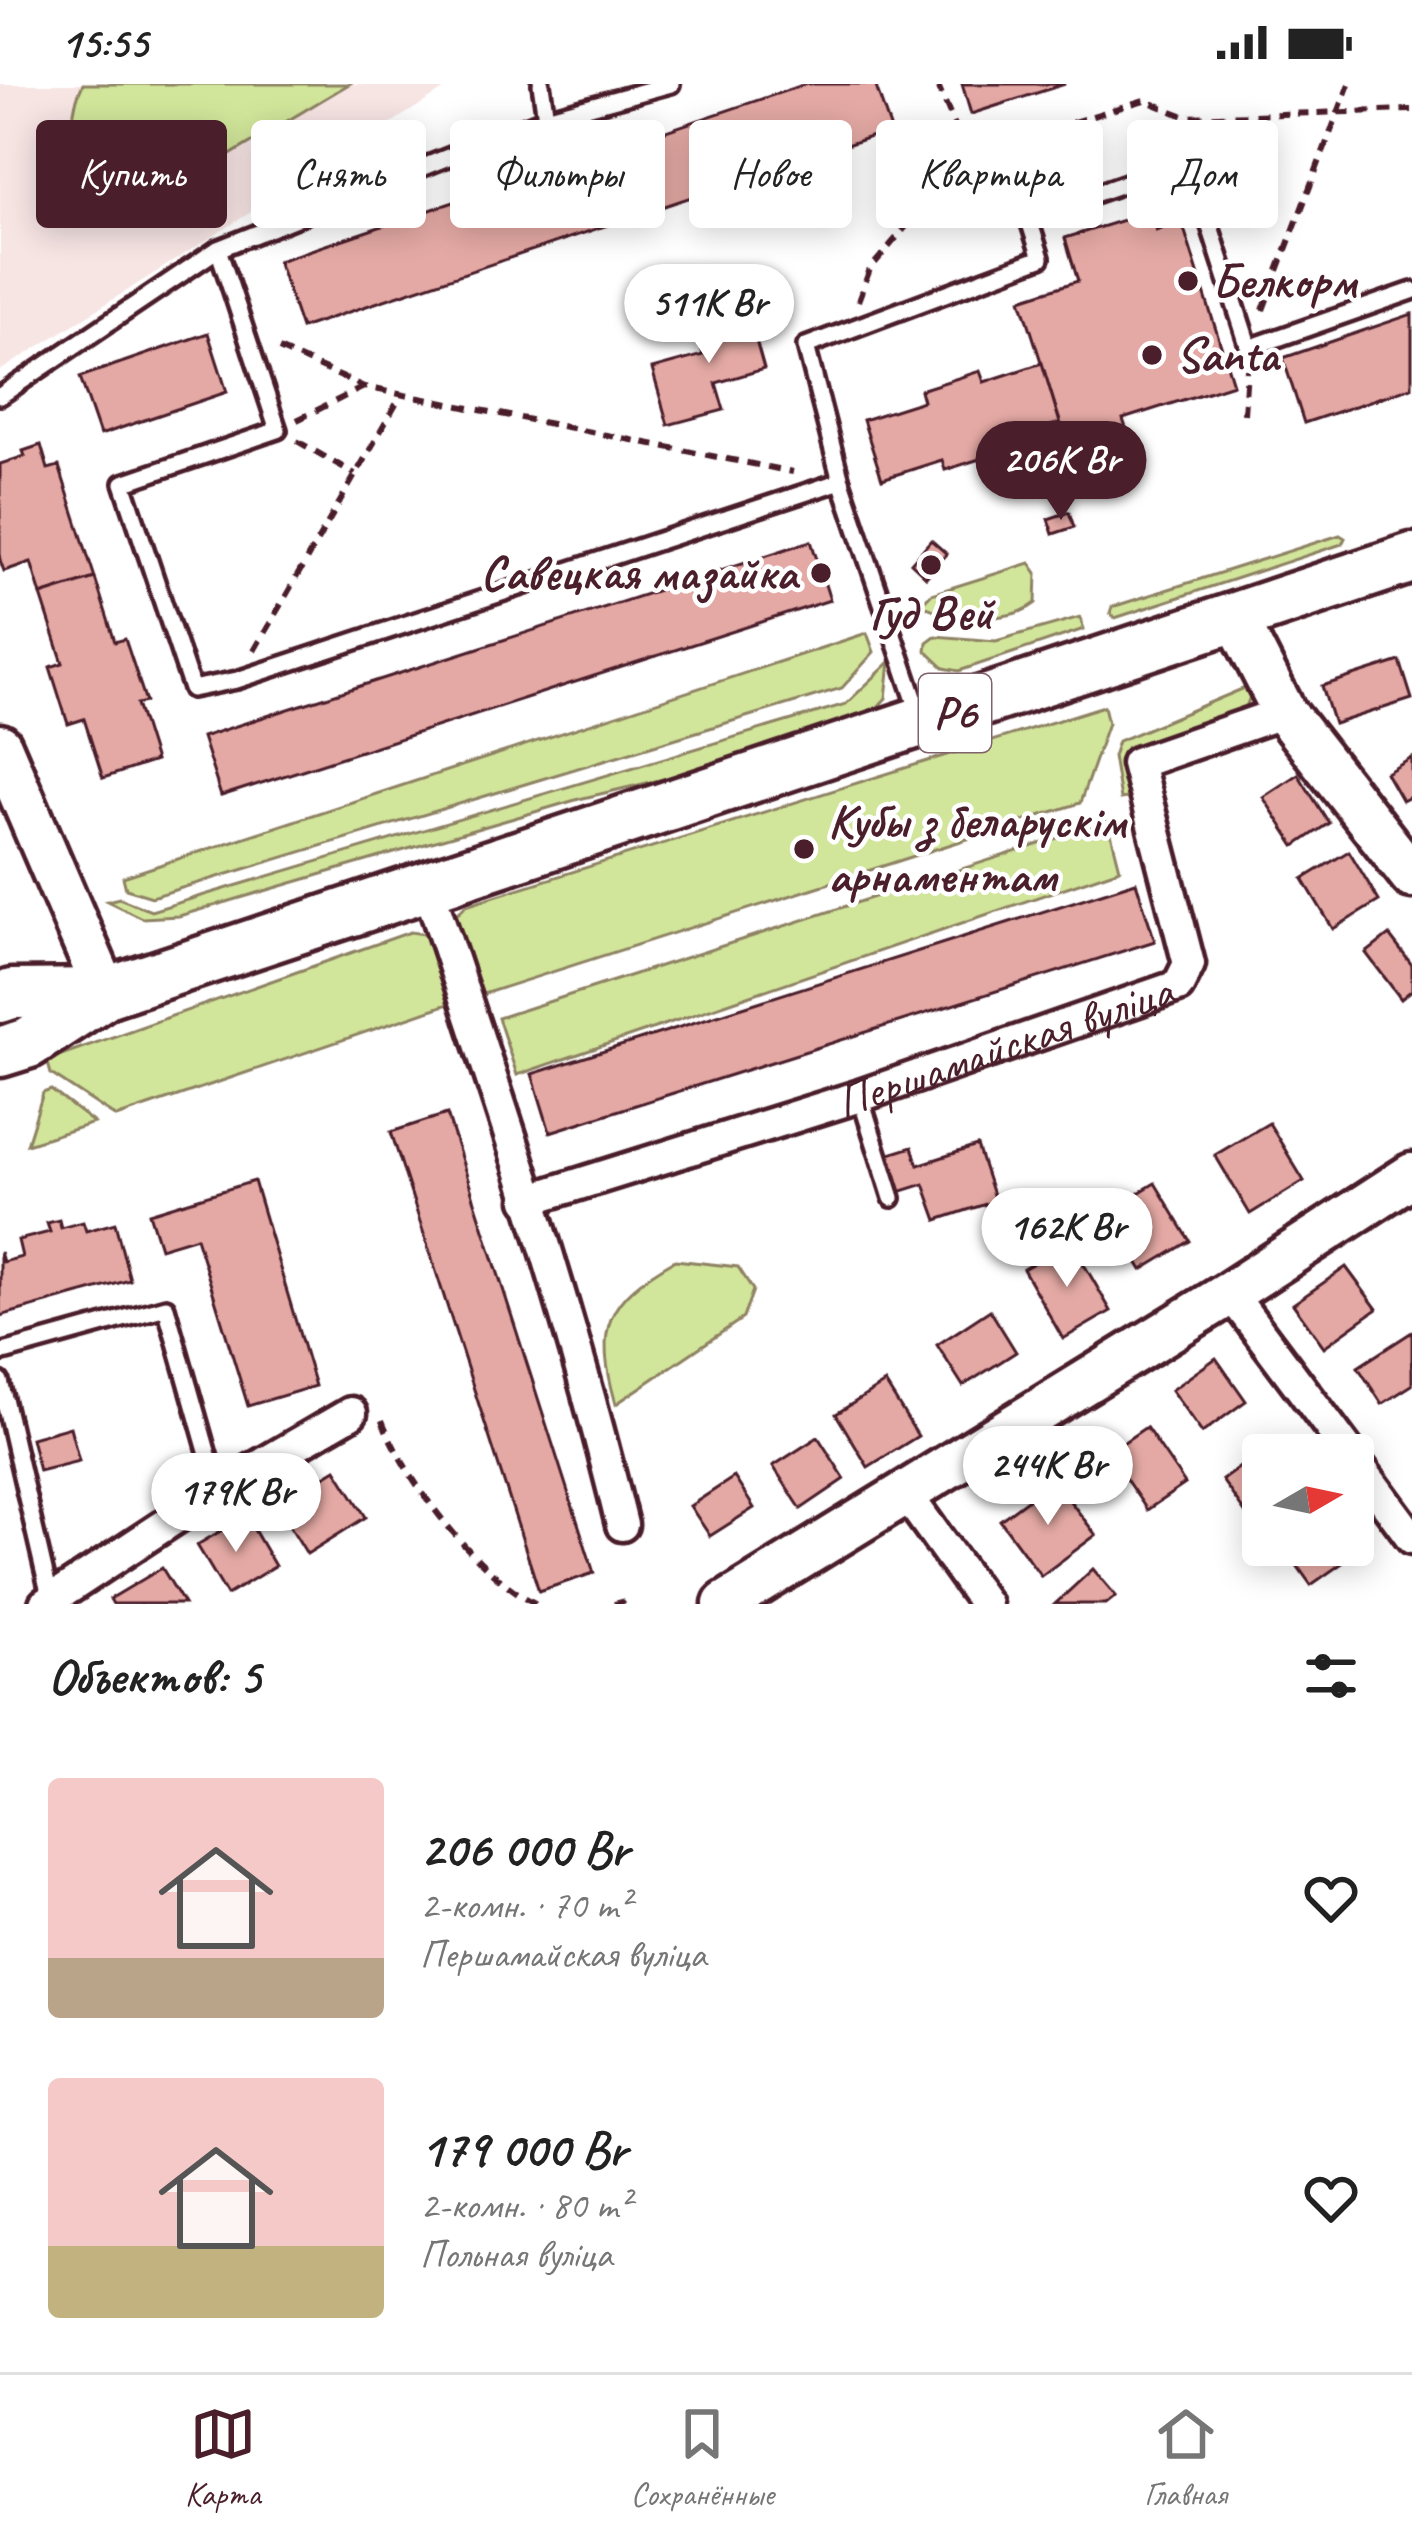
<!DOCTYPE html>
<html lang="ru">
<meta charset="utf-8">
<style>
:root{--surface:#fff;--page:#f6f6f6;--text:#222;--muted:#767676;--line:#e0e0e0;--accent:#4a1f2b}
body{margin:0;font-family:Caveat,sans-serif;background:var(--page);color:var(--text);height:100vh;display:flex;flex-direction:column;font-size:45px;white-space:nowrap}
*{box-sizing:border-box;margin:0}
p{font-size:39px;color:var(--muted)}
.icon{flex:none;width:66px;height:66px;fill:none;stroke:currentColor;stroke-width:2;stroke-linecap:round;stroke-linejoin:round}
.map{position:relative;height:1520px;overflow:hidden}
.sheet{display:flex;flex-direction:column;background:var(--surface);flex:1}
.sheet>*{flex:none}
.guide{position:absolute;left:36px;top:36px;width:1341px;height:108px;display:flex;gap:24px}
.needle{width:78px;rotate:81deg}
.fabs{position:absolute;left:1242px;top:1350px;display:grid;gap:24px}
.fabs a{display:grid;place-items:center;width:132px;height:132px;border-radius:12px;background:var(--surface);box-shadow:0 6px 30px #0003;font-size:60px}
.price{position:absolute;translate:-50% -102px;padding:0 27px;border-radius:42px;background:#fff;color:#222;font-size:39px;line-height:78px;filter:drop-shadow(0 3px 6px #0008)}
.price::after{content:'';position:absolute;left:50%;top:72px;width:36px;height:27px;margin-left:-18px;background:inherit;clip-path:polygon(0 0,100% 0,50% 100%)}
.price.current{background:var(--accent);color:#fff}
ul{padding:0;list-style:none}
li{display:flex;align-items:center;gap:36px;height:300px;padding:0 48px}
li span{display:grid;place-items:center;flex:none;width:336px;height:240px;border-radius:12px;color:#555}
li>.icon{margin-inline-start:auto}
span .icon{width:144px;height:144px;fill:#fffc;stroke-width:1}
li b{font-size:51px}
h2{display:flex;justify-content:space-between;align-items:center;height:144px;padding:0 48px;font-size:51px}
.pill{padding:0 42px;border-radius:12px;background:var(--surface);box-shadow:0 6px 30px #0003;font-size:42px;line-height:108px}
.pill.current{background:var(--accent);color:#fff}
.status{display:flex;justify-content:space-between;align-items:center;height:84px;padding:0 60px;background:var(--surface);direction:ltr}
.status svg{height:33px;fill:currentColor}
.tabs{display:flex;justify-content:space-around;align-items:center;height:168px;border-top:3px solid var(--line);background:var(--surface);font-size:33px;color:var(--muted)}
.tabs a{display:grid;justify-items:center;gap:6px}
.tabs .current{color:var(--accent)}
.map>svg:first-child{display:block}
.built{fill:#f7e5e4}
.green{fill:#d2e69b;stroke:#8e8263;stroke-width:3}
.building{fill:#e4a9a4;stroke:#4a1f2b;stroke-width:3}
.lines{fill:none;stroke-linecap:round;stroke-linejoin:round}
.lane-casing{stroke:#4a1f2b;stroke-width:24}
.street-casing{stroke:#4a1f2b;stroke-width:39}
.secondary-casing{stroke:#4a1f2b;stroke-width:51}
.primary-casing{stroke:#4a1f2b;stroke-width:57}
.path{stroke:#4a1f2b;stroke-width:6;stroke-dasharray:12 9;stroke-linecap:butt}
.lane{stroke:#fff;stroke-width:15}
.street{stroke:#fff;stroke-width:30}
.secondary{stroke:#fff;stroke-width:42}
.primary{stroke:#fff;stroke-width:48}
.poi-dot{fill:#4a1f2b;stroke:#fff;stroke-width:4.5}
.labels{text-anchor:middle;dominant-baseline:central;stroke-width:9;stroke-linejoin:round;paint-order:stroke}
.shield{fill:#fff;stroke:#80626b;stroke-width:3}
.shield-label{font-size:45px;font-weight:bold;fill:#4a1f2b}
.poi-label{font-size:48px;font-weight:bold;fill:#4a1f2b;stroke:#fff;text-anchor:start}
.street-label{font-size:48px;fill:#4a1f2b;stroke:#fff}
</style>
<div class="status"><b>15:55</b><svg viewBox="0 0 49 12"><path d="M0 12V9h3v3zM5 12V6h3v6zM10 12V3h3v9zM15 12V0h3v12zM26 1h20v11H26zM47 4h2v5h-2z"/></svg></div>
<div class="map">
<svg width="1412" height="1520" viewBox="0 0 1412 1520">
<rect width="100%" height="100%" fill="#fff"/>
<filter id="ink" filterUnits="userSpaceOnUse"><feTurbulence type="fractalNoise" baseFrequency=".00833" numOctaves="2"/><feDisplacementMap in="SourceGraphic" scale="24" xChannelSelector="R" yChannelSelector="G"/><feConvolveMatrix kernelMatrix="1 2 1 2 8 2 1 2 1" color-interpolation-filters="sRGB"/></filter>
<g filter="url(#ink)">
<path class="built" d="M0 0H453L0 287Z"/>
<g class="green">
<path d="M83 0H349L170 107C103 121 51 63 83 0Z"/>
<path d="M1340 451 1345 454 1342 460 1115 534 1110 529 1112 523Z"/>
<path d="M1030 479 1037 489 1036 519C1010 540 950 536 921 520L931 510Z"/>
<path d="M1080 533 1084 545 959 587 944 584 926 567 927 558 935 552 996 557Z"/>
<path d="M867 549 874 568 842 604 152 813 126 805 123 793Z"/>
<path d="M890 578 886 614 874 627 668 694 579 715 179 832 142 834 107 817 119 814 151 827 846 620Z"/>
<path d="M1247 603 1251 610 1244 628 1124 670 1127 714 1120 715 1113 672 1118 657Z"/>
<path d="M1104 622 1108 639 1080 719 477 912 455 842 457 830 466 821Z"/>
<path d="M1108 738 1120 785 517 991 498 934Z"/>
<path d="M410 848 424 850 431 858 454 918 116 1033 51 990 47 976Z"/>
<path d="M51 1006 94 1039 27 1060 43 1009Z"/>
<path d="M675 1176 738 1183 753 1206 743 1234 616 1320C594 1243 606 1215 675 1176Z"/>
</g>
<g class="building">
<path d="M806 0H875L891 46 301 244 278 177Z"/>
<path d="M962 0H1065L971 30Z"/>
<path d="M1149 128 1156 146 1182 138 1233 300 1123 335 1126 344 1101 352 1098 342 1065 353 1021 215 1078 197 1065 154Z"/>
<path d="M746 221 764 285 716 299 724 326 668 341 652 285 703 271 694 236Z"/>
<path d="M1412 230V303L1304 339 1283 274Z"/>
<path d="M208 249 227 308 100 351 80 293Z"/>
<path d="M1042 279 1060 339 1002 357 1005 367 945 386 942 376 882 395 863 336 923 317 920 306 980 287 984 298Z"/>
<path d="M41 361 48 385 59 382 95 494 41 511 31 478 4 487 0 476V380L25 372 23 367Z"/>
<path d="M1069 428 1074 443 1053 450 1048 435Z"/>
<path d="M931 456 947 470 926 493 911 479Z"/>
<path d="M811 457 830 516 221 712 202 653Z"/>
<path d="M95 494 115 558 125 555 146 618 137 620 155 677 103 694 84 635 68 640 50 583 63 579 41 511Z"/>
<path d="M1400 577 1412 615 1334 640 1322 602Z"/>
<path d="M1412 674V712L1402 717 1386 689Z"/>
<path d="M1298 690 1329 739 1295 762 1263 713Z"/>
<path d="M1349 767 1379 817 1333 845 1303 795Z"/>
<path d="M1136 798 1155 857 550 1048 532 990Z"/>
<path d="M1389 851 1412 881V906L1401 915 1366 869Z"/>
<path d="M447 1030 594 1489 539 1507 391 1048Z"/>
<path d="M1269 1039 1304 1097 1250 1130 1215 1071Z"/>
<path d="M977 1062 995 1117 937 1136 924 1100 896 1109 883 1072 912 1063 918 1081Z"/>
<path d="M254 1097 315 1302 248 1322 196 1153 160 1164 149 1129Z"/>
<path d="M1155 1099 1190 1157 1142 1186 1107 1128Z"/>
<path d="M59 1136 61 1144 83 1138 86 1147 115 1139 130 1196 0 1232V1168L3 1178 22 1173 18 1156 50 1148 47 1139Z"/>
<path d="M1071 1158 1111 1227 1063 1255 1023 1185Z"/>
<path d="M1346 1183 1377 1225 1324 1263 1293 1220Z"/>
<path d="M990 1226 1016 1268 963 1302 937 1261Z"/>
<path d="M1412 1248V1301L1382 1320 1358 1283Z"/>
<path d="M1216 1274 1246 1317 1202 1349 1171 1306Z"/>
<path d="M885 1299 918 1352 868 1383 836 1330Z"/>
<path d="M70 1343 79 1377 39 1387 31 1354Z"/>
<path d="M1146 1343 1185 1400 1147 1426 1108 1369Z"/>
<path d="M818 1353 845 1395 801 1425 773 1382Z"/>
<path d="M1277 1356 1287 1371H1263V1418L1246 1430 1222 1396Z"/>
<path d="M336 1385 366 1433 307 1470 277 1421Z"/>
<path d="M734 1393 754 1424 710 1452 690 1422Z"/>
<path d="M1054 1396 1096 1451 1041 1492 1000 1436Z"/>
<path d="M246 1432 275 1482 227 1511 197 1461Z"/>
<path d="M1302 1461H1347L1354 1471 1311 1501 1289 1470Z"/>
<path d="M162 1484 184 1520H113L110 1515Z"/>
<path d="M1093 1485 1116 1512 1106 1520H1055Z"/>
</g>
<g class="lines">
<g class="lane-casing">
<g id="lane">
<path d="M541 0 546 34"/>
<path d="M1208 136 1249 264 1412 207"/>
<path d="M218 165 278 346 123 399 192 605 237 596 841 397 921 634"/>
<path d="M0 312 218 165 546 34 671 0"/>
<path d="M841 397 806 262 1041 174 1028 133 1152 90"/>
<path d="M860 1012 892 1114"/>
<path d="M0 1269 166 1223 218 1406"/>
<path d="M0 1297 51 1517"/>
</g>
</g>
<g class="street-casing">
<g id="street">
<path d="M428 803C498 1013 570 1225 622 1441"/>
<path id="s1" d="M528 1116 860 1012 1178 902 1189 880 1137 679 1284 628"/>
<path d="M1230 1209 1351 1371"/>
<path d="M1353 1374 1412 1454"/>
<path d="M906 1410 985 1520"/>
<path d="M45 1520 218 1406 351 1329"/>
</g>
</g>
<g class="secondary-casing">
<g id="secondary">
<path d="M1236 534 1284 628 1412 792"/>
<path d="M0 662 106 909"/>
<path d="M725 1520 1230 1209 1412 1091"/>
</g>
</g>
<g class="primary-casing">
<g id="primary">
<path d="M0 914 12 910 106 909"/>
<path d="M0 968 29 959 106 909 1412 474"/>
</g>
</g>
<g class="path">
<path d="M937 0 967 71 1011 116"/>
<path d="M858 217 870 185 967 71 1144 16 1187 33 1412 26"/>
<path d="M1263 226 1349 0"/>
<path d="M279 265 364 303 793 388"/>
<path d="M1244 330 1247 285"/>
<path d="M297 336 364 303"/>
<path d="M297 357 355 390"/>
<path d="M254 567 402 310"/>
<path d="M382 1336C405 1396 478 1492 537 1520"/>
<path d="M614 1520 624 1517"/>
</g>
<use href="#lane" class="lane"/>
<use href="#street" class="street"/>
<use href="#secondary" class="secondary"/>
<use href="#primary" class="primary"/>
</g>
</g>
<g class="poi-dot">
<circle cx="1188" cy="197" r="12"/>
<circle cx="1152" cy="271" r="12"/>
<circle cx="931" cy="481" r="12"/>
<circle cx="821" cy="489" r="12"/>
<circle cx="804" cy="765" r="12"/>
</g>
<g class="labels">
<rect class="shield" x="919" y="590" width="72" height="78" rx="9"/>
<g class="shield-label">
<text x="955" y="629">Р6</text>
</g>
<g class="poi-label">
<text x="1212" y="197">Белкорм</text>
<text x="1176" y="271">Santa</text>
<text x="797" y="489" text-anchor="end">Савецкая мазайка</text>
<text x="931" y="529" text-anchor="middle">Гуд Вей</text>
<text x="828" y="737">Кубы з беларускім<tspan x="828" dy="55">арнаментам</tspan></text>
</g>
<g class="street-label">
<text stroke="none"><textPath href="#s1" startOffset="501">Першамайская вуліца</textPath></text>
</g>
</g>
</svg>
<div class="fabs">
<a><svg class="needle" viewBox="-14 -14 28 28"><path d="M0-13l5 13h-10z" fill="#e53935"/><path d="M0 13l5-13h-10z" fill="#767676"/></svg></a>
</div>
<b class="price" style="left:709px;top:282px">511K Br</b>
<b class="price current" style="left:1061px;top:439px">206K Br</b>
<b class="price" style="left:1067px;top:1206px">162K Br</b>
<b class="price" style="left:1048px;top:1444px">244K Br</b>
<b class="price" style="left:236px;top:1471px">179K Br</b>
<div class="guide">
<a class="pill current">Купить</a>
<a class="pill">Снять</a>
<a class="pill">Фильтры</a>
<a class="pill">Новое</a>
<a class="pill">Квартира</a>
<a class="pill">Дом</a>
</div>
</div>
<section class="sheet">
<h2>Объектов: 5<svg class="icon" aria-label="filters" viewBox="0 0 24 24"><path d="M4 7h16M4 17h16"/><circle cx="9" cy="7" r="2"/><circle cx="15" cy="17" r="2"/></svg></h2>
<ul>
<li><span style="background:linear-gradient(#f6c9c9 75%,#b9a48a 0)"><svg class="icon" aria-label="home" viewBox="0 0 24 24"><path d="M3 11l9-7 9 7M6 9v11h12V9"/></svg></span><div><b>206 000 Br</b><p>2-комн. · 70 m²</p><p>Першамайская вуліца</p></div><svg class="icon" aria-label="heart" viewBox="0 0 24 24"><path d="M12 20l-8-8c-3-5 5-10 8-4 3-6 11-1 8 4z"/></svg></li>
<li><span style="background:linear-gradient(#f6c9c9 70%,#c2b280 0)"><svg class="icon" aria-label="home" viewBox="0 0 24 24"><path d="M3 11l9-7 9 7M6 9v11h12V9"/></svg></span><div><b>179 000 Br</b><p>2-комн. · 80 m²</p><p>Польная вуліца</p></div><svg class="icon" aria-label="heart" viewBox="0 0 24 24"><path d="M12 20l-8-8c-3-5 5-10 8-4 3-6 11-1 8 4z"/></svg></li>
</ul>
</section>
<nav class="tabs">
<a class="current"><svg class="icon" aria-label="map" viewBox="0 0 24 24"><path d="M3 6l6-2 6 2 6-2v14l-6 2-6-2-6 2zM9 4v14M15 6v14"/></svg>Карта</a>
<a><svg class="icon" aria-label="saved" viewBox="0 0 24 24"><path d="M7 4h10v16l-5-4-5 4z"/></svg>Сохранённые</a>
<a><svg class="icon" aria-label="home" viewBox="0 0 24 24"><path d="M3 11l9-7 9 7M6 9v11h12V9"/></svg>Главная</a>
</nav>
